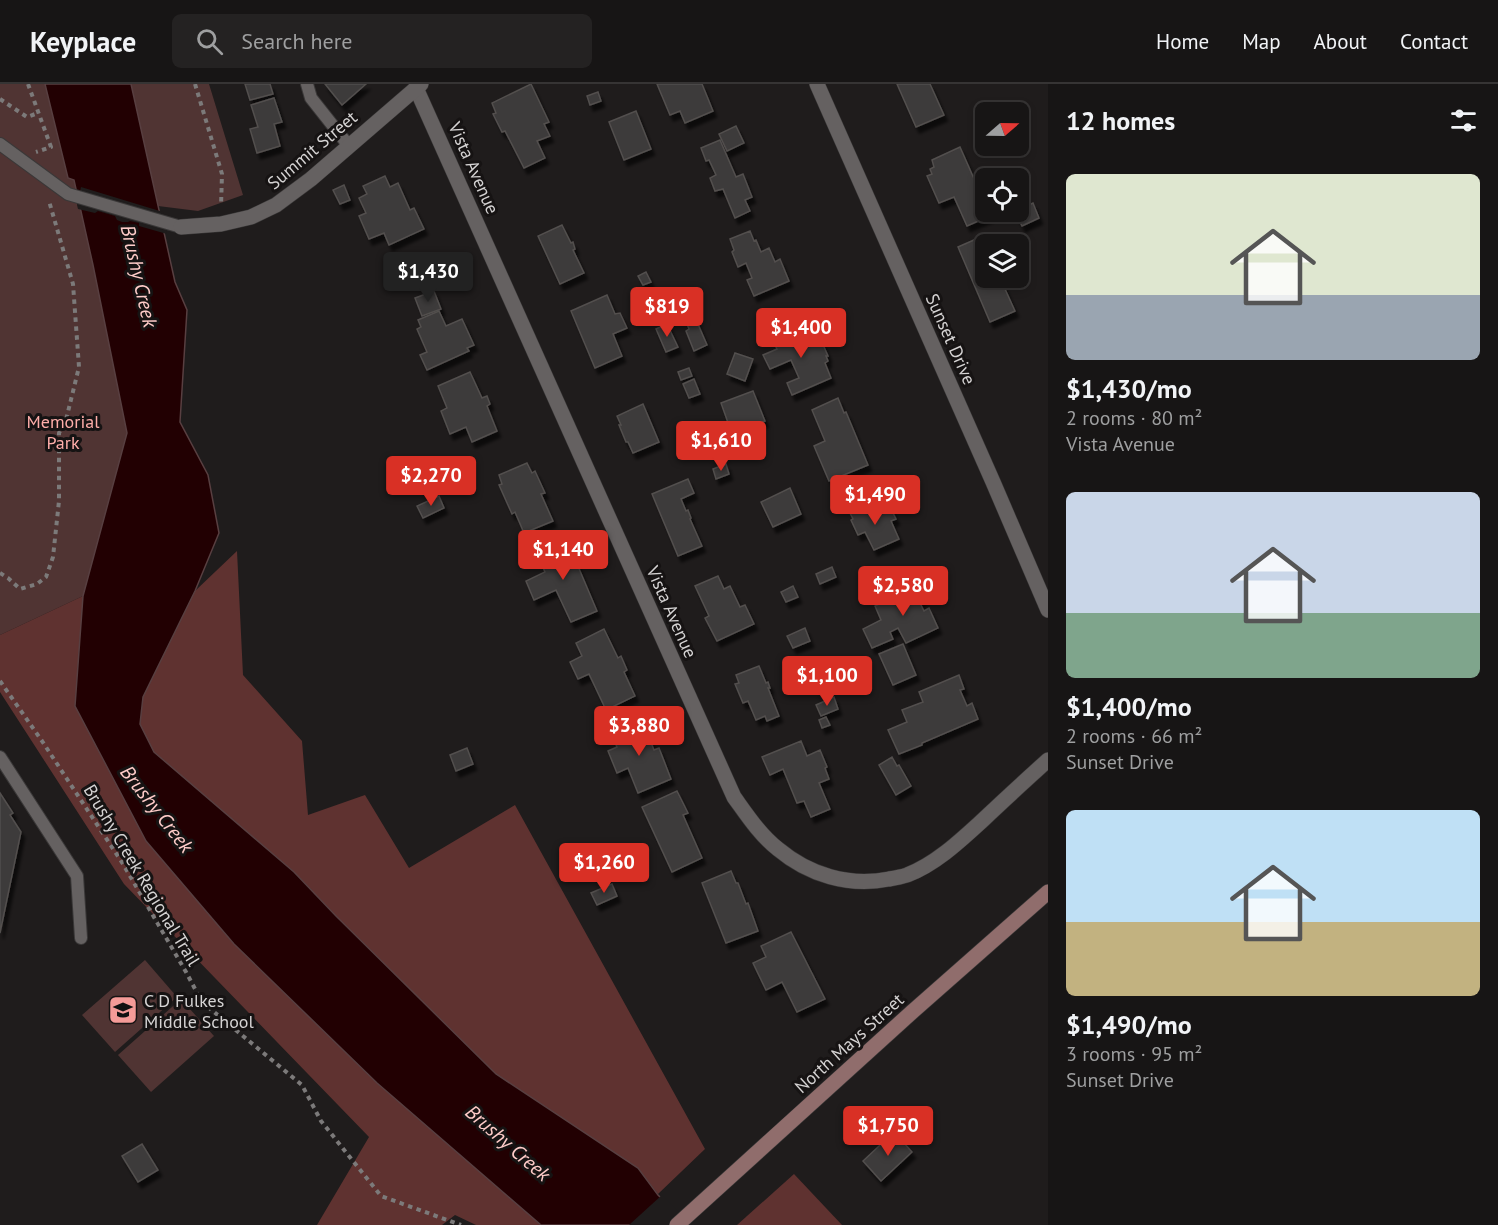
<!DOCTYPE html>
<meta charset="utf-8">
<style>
:root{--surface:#171515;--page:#242222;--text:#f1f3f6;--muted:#9e9fa0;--line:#363434;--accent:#d93025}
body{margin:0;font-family:"PT Sans",sans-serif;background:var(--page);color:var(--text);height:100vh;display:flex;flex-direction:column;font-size:22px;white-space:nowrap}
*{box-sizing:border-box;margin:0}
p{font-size:20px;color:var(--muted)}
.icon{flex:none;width:33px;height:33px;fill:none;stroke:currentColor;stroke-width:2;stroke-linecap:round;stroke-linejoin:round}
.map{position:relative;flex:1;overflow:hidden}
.details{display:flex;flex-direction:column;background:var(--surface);width:450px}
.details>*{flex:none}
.needle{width:39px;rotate:70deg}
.controls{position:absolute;left:975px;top:18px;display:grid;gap:12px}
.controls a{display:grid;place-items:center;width:54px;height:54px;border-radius:9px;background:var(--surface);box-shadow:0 3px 9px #0003,0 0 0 2px var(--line);font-size:30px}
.price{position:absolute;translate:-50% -51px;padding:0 14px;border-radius:6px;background:var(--accent);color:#fff;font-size:20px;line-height:39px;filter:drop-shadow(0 2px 3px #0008)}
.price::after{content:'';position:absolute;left:50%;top:36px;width:18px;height:14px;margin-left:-9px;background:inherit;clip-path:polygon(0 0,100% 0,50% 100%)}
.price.active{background:#222;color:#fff}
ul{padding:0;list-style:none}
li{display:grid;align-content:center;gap:12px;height:318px;padding:0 18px}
li span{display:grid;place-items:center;height:186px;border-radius:9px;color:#555}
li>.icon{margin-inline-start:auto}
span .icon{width:108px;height:108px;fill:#fffc;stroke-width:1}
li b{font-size:26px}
h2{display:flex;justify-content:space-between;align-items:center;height:72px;padding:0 18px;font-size:26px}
header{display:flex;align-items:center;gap:36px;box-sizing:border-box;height:84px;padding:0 30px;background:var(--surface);border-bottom:2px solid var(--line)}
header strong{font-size:28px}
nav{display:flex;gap:33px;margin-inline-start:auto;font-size:21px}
.search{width:420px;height:54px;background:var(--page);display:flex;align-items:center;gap:15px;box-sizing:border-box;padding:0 21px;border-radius:9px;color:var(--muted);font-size:22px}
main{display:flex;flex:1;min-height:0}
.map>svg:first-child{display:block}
.green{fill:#503433}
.forest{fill:#5f3230}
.water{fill:#220002;stroke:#583f41;stroke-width:1.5}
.pier{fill:#1f1c1c}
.building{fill:#3d3a3a;stroke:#524f4e;stroke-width:1.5;filter:url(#shadow)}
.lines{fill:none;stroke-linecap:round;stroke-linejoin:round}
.lane-casing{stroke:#3a3838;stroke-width:14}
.street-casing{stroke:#3a3838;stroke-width:16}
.secondary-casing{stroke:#3a3838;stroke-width:16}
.path{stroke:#7c7a7a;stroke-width:4;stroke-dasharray:4.5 4.5;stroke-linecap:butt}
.lane{stroke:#656161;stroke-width:12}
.street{stroke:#656161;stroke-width:15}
.secondary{stroke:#906d6c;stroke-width:15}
.labels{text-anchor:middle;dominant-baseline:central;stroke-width:6;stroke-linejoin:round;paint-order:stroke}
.street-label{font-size:18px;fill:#d5d3d3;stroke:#161313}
.park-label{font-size:18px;fill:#feada9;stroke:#161313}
.poi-label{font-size:18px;fill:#d5d3d3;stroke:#161313;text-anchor:start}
.water-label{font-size:20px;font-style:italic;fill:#ffccc9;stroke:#161313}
</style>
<header>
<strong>Keyplace</strong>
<div class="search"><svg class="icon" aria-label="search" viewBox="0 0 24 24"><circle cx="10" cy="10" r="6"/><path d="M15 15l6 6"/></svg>Search here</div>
<nav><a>Home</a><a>Map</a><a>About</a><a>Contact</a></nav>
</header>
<main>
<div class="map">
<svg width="1048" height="1141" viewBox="0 0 1048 1141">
<defs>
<filter id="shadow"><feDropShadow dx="3.5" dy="6" stdDeviation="1.5" flood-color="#0009"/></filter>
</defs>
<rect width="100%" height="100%" fill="#1f1c1c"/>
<g class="green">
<path d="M0 0H209L243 111 198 127 158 122 75 96 93 181 127 349 83 512 0 551Z"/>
<path d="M145 876 177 913 115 968 82 931Z"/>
<path d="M181 915 214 952 151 1008 118 971Z"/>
</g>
<g class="forest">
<path d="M237 467 243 591 302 657 308 731 365 711 409 784 515 721 705 1065 658 1110 638 1084 496 990 336 832 294 788 154 668 140 640 75 622 146 757 234 860 377 999 541 1141H476L455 1131 442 1141H317L369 1053 124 800 0 608V551L83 512 195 507Z"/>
<path d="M794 1090 842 1141H737Z"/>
</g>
<path class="water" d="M45 0H131L175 198 187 226 180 338 208 391 219 449 195 507 143 613 140 640 154 668 294 788 336 832 496 990 638 1084 658 1111 689 1141H541L377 999 234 860 146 757 75 622 83 512 127 349 93 181 74 96 68 94Z"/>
<g class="pier">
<path d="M81 103 163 128 167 150 139 142V139L130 137 128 138H122L117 136 115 132 98 127 95 129 78 125 77 121Z"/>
<path d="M662 1111 692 1141H629Z"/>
</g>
<g class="building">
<path d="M245 0H270L273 10 250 16Z"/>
<path d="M325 0H366L342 21Z"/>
<path d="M531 0 549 38 544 40 550 52 537 57 545 74 524 84 505 47 502 48 493 30 496 29 492 19Z"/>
<path d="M657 0H702L713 27 685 39 680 27 670 31Z"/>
<path d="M897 0H930L944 31 916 43Z"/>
<path d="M598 8 601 17 590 21 587 12Z"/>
<path d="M274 14 282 38 274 40 280 62 257 69 250 45 258 43 251 21Z"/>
<path d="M636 27 651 65 624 76 609 38Z"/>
<path d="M736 42 744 59 727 67 719 50Z"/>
<path d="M720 56 736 93 743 90 752 113 745 116 750 127 735 134 723 105 715 107 710 94 716 91 709 76 706 77 701 64Z"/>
<path d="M960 63 986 122V128H988L990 132 967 142 954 113 939 119 927 92 932 90 930 85 934 83 932 76Z"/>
<path d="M385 92 390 103 398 99 410 126 414 124 424 145 389 161 384 149 369 155 359 132 366 129 359 114 367 110 363 102Z"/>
<path d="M344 101 350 116 340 120 333 106Z"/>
<path d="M1033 119 1039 134 1022 142 1015 128H1018V126Z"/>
<path d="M562 141 571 159 573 158 575 165 573 166 584 189 560 200 538 152Z"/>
<path d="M750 147 754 157 756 156 761 168 769 164 775 178 780 175 789 197 754 212 747 196 752 194 746 179 738 183 732 168 734 166 730 155Z"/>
<path d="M983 152 984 155 989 153 992 160H986V194H1000L1015 227 990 238 958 163Z"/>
<path d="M646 188 651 198 643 201 638 192Z"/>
<path d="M434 207 441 225 422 232 415 214Z"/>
<path d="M607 211 615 230 620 229 627 244 613 250 622 272 595 284 571 227Z"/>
<path d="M439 227 446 242 462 235 474 261 467 264 469 267 427 286 420 271 427 268 417 245 421 243 418 236Z"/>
<path d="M694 231 707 261 694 267 686 247 689 245 685 235Z"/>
<path d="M667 240 678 263 666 268 656 245Z"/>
<path d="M794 246 798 255 817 247 828 272H826L828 277 825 279 831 294 792 311 787 299 799 294 791 276 770 285 763 271 777 265 772 255Z"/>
<path d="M735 269 753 275 745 297 727 290Z"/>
<path d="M689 284 692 292 681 296 678 288Z"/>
<path d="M470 288 482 314 487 312 490 320 487 322 497 347 472 358 466 343 450 350 441 327 447 324 438 302Z"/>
<path d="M694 295 700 310 689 314 683 300Z"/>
<path d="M753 307 765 337 732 350 721 319Z"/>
<path d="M838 314 844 329 846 328 868 381 829 397 814 362 825 357 812 326Z"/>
<path d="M643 320 659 358 633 369 628 358H626L619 341H621L617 332Z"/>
<path d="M527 379 532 389 535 387 545 409 541 410 553 437 524 449 515 428 512 430 499 401 502 400 499 391Z"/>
<path d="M726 380 729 390 716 395 713 385Z"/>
<path d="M688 395 694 409 681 415 686 427 688 426 691 434 690 435 702 462 678 472 652 410Z"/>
<path d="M790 404 801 430 773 443 761 418Z"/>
<path d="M439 412 444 424 423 434 417 422Z"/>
<path d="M870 420 875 430 890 423 896 435 891 437 899 455 874 466 865 448 858 451 851 436 853 435 850 429Z"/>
<path d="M559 454 563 464 569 461 597 527 571 538 556 506 534 516 526 497 545 488 539 474 545 471 540 462Z"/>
<path d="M832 483 836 493 820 500 816 490Z"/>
<path d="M718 492 724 505 730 502 740 523 745 521 754 540 717 557 705 534 709 532 695 502Z"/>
<path d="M928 496 934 510 919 517 924 527 929 524 938 544 906 559 898 544 890 548 893 555 872 564 863 545 881 536 875 522Z"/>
<path d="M793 502 798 513 786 518 781 508Z"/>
<path d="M805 544 810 557 793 564 787 552Z"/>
<path d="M604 545 618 574 621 572 627 586 624 588 635 612 606 626 589 590 578 595 570 578 582 572 576 559Z"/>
<path d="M903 560 916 591 893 601 879 570Z"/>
<path d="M759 582 766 599 768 598 770 604H768L779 632 767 637 765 632 756 636 748 617 743 619 735 600 739 599 736 591Z"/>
<path d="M959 591 964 605 960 606 967 622 972 619 978 635 922 659V661L899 670 888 646 907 638 902 626 923 618 919 608Z"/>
<path d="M834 613 838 625 821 632 816 621Z"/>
<path d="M826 633 830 641 822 644 819 636Z"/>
<path d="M642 636 654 666 659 664 671 695 638 709 628 684 617 689 608 667 617 663 611 649Z"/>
<path d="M801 657 807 672 820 666 827 683 825 684 829 695 819 699 830 725 811 733 804 717 797 719 783 685 770 691 762 673Z"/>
<path d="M467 664 473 680 456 687 450 671Z"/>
<path d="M892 673 897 682 899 681 911 702 896 711 879 681Z"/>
<path d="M677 707 688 729 683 731 702 774 672 788 642 723Z"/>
<path d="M0 709 13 729 10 731 21 748 0 849Z"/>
<path d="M731 787 736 799H738L746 820 748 819 758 847 726 859 702 799Z"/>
<path d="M612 800 617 812 597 821 591 809Z"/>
<path d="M791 848 825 915 797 928 782 898 766 906 753 879 766 873 761 862Z"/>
<path d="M894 1048 912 1068 881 1097 863 1077Z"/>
<path d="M142 1060 158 1086 138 1098 122 1072Z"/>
</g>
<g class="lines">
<g class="lane-casing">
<g id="lane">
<path d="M307 0 311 14 349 62"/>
<path d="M0 60 68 110 181 143"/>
<path d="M0 673 77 792 81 854"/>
</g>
</g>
<g class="street-casing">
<g id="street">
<path d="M817 0 993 398 1048 526"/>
<path d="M416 4 734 713C747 731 760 751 778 765 809 791 849 803 889 795 895 794 901 793 907 791 936 780 961 756 984 735 1005 715 1027 695 1048 676"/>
<path d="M181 143 221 140 251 133 276 121 311 95 421 0"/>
</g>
</g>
<g class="secondary-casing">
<path id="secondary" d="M677 1141 912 928 1048 808"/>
</g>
<g class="path">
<path d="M28 0 51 63 36 68"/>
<path d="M195 0 222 90 221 122"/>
<path d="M0 15 27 33 38 29"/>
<path d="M0 489 8 494 20 505 37 500 46 493 53 473 59 417V349L66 336 79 283 73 200 49 117"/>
<path d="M0 597 42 657 123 780 186 888 202 918 302 1001 321 1037 381 1112 461 1141"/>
</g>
<use href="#lane" class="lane"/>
<use href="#street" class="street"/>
<use href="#secondary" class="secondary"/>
</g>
<defs>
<g id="school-square" transform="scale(1.5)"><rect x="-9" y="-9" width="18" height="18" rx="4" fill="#f59b98" stroke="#161313"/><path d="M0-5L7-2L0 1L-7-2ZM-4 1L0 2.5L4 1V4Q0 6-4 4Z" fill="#111"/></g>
</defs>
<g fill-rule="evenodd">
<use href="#school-square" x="123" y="926"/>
</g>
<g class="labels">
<g class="street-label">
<text transform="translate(312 66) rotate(-40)">Summit Street</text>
<text transform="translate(474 84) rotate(66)">Vista Avenue</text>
<text transform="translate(951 255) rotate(66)">Sunset Drive</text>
<text transform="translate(672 528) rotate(66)">Vista Avenue</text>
<text transform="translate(142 791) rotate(59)">Brushy Creek Regional Trail</text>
<text transform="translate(849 959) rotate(-42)">North Mays Street</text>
</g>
<g class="park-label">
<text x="63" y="337">Memorial<tspan x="63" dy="21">Park</tspan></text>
</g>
<g class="poi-label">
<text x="144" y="916">C D Fulkes<tspan x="144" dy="21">Middle School</tspan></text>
</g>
<g class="water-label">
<text transform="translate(139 192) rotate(77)">Brushy Creek</text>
<text transform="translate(157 725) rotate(52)">Brushy Creek</text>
<text transform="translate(508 1059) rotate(41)">Brushy Creek</text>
</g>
</g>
</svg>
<div class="controls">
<a><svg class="needle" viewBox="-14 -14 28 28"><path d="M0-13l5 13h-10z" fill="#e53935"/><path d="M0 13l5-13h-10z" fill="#9e9fa0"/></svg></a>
<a><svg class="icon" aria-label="locate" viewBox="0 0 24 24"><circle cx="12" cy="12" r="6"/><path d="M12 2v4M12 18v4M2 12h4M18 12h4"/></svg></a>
<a><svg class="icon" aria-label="layers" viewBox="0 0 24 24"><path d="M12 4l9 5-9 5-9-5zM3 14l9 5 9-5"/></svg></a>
</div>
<b class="price active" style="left:428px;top:219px">$1,430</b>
<b class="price" style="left:667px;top:254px">$819</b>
<b class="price" style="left:801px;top:275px">$1,400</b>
<b class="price" style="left:721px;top:388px">$1,610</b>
<b class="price" style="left:431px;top:423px">$2,270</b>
<b class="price" style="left:875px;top:442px">$1,490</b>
<b class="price" style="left:563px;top:497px">$1,140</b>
<b class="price" style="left:903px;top:533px">$2,580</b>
<b class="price" style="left:827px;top:623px">$1,100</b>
<b class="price" style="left:639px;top:673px">$3,880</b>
<b class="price" style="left:604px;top:810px">$1,260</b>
<b class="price" style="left:888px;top:1073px">$1,750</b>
</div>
<section class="details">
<h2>12 homes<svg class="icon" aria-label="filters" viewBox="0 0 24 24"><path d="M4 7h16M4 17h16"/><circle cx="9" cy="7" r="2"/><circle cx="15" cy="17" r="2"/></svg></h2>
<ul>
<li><span style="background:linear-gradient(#dfe7d0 65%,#9aa5b1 0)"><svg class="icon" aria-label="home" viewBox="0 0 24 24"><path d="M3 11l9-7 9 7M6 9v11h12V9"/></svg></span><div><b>$1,430/mo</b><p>2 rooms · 80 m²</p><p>Vista Avenue</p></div></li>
<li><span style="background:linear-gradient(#c9d6e8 65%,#7fa58c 0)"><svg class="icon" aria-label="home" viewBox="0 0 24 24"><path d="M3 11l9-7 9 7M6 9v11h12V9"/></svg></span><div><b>$1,400/mo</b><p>2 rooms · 66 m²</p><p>Sunset Drive</p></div></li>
<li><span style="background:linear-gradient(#bfe0f5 60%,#c2b280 0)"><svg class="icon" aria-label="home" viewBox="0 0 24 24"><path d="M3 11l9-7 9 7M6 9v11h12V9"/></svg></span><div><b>$1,490/mo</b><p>3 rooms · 95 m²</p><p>Sunset Drive</p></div></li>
</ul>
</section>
</main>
